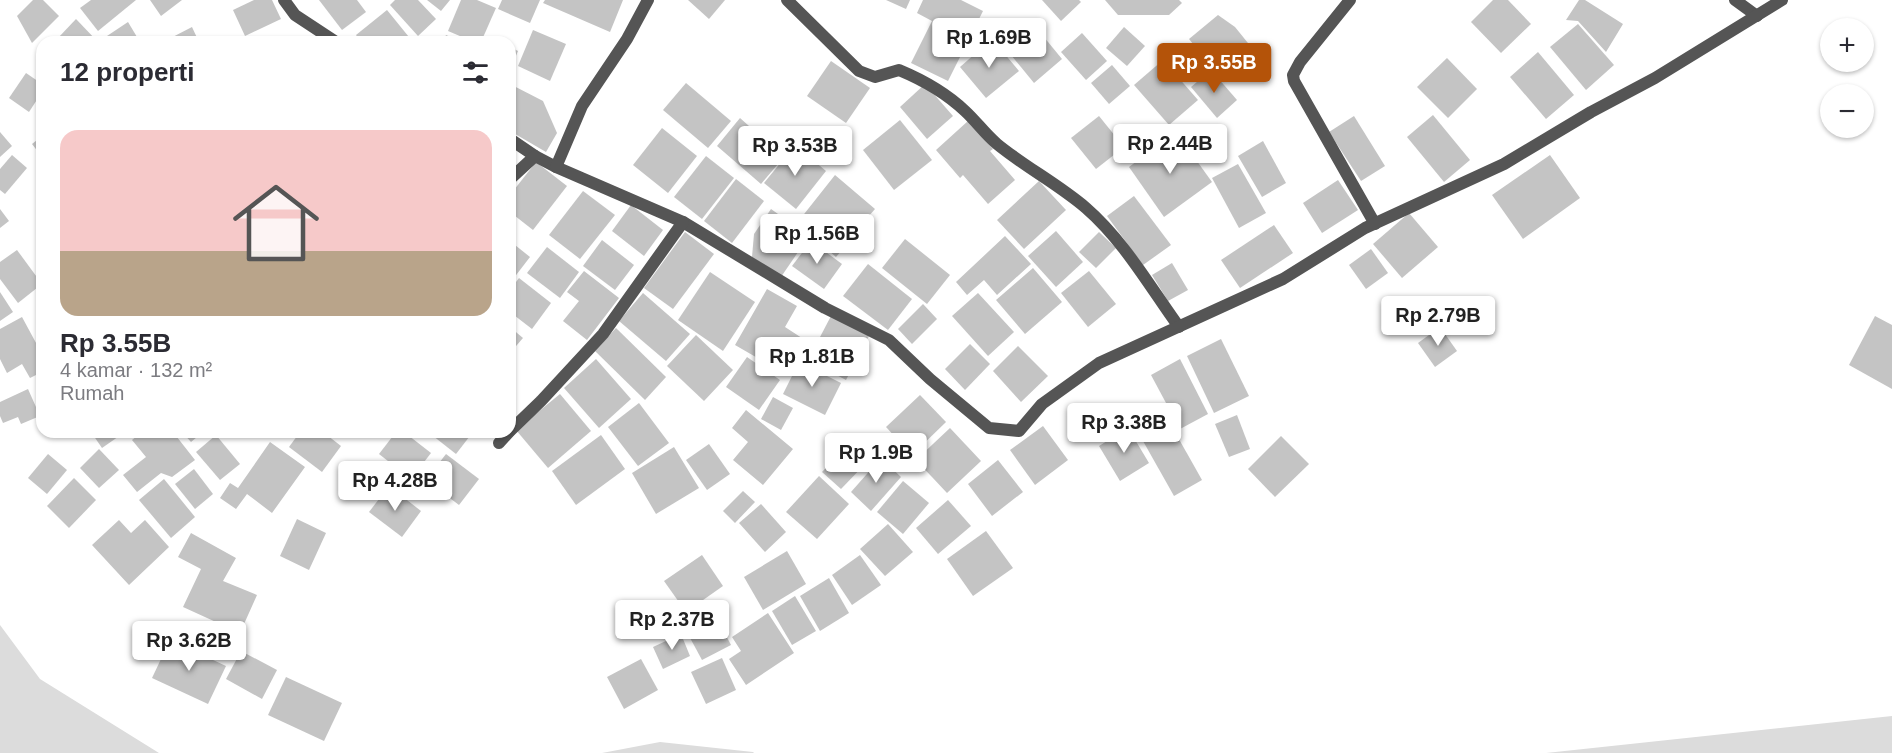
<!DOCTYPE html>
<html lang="id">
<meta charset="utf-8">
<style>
:root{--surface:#fff;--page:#f7f7f7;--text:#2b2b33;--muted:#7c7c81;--line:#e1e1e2;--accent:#b45309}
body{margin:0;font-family:Helvetica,sans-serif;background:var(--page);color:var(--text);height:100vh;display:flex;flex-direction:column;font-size:22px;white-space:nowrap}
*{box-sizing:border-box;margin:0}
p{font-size:20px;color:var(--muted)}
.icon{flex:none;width:33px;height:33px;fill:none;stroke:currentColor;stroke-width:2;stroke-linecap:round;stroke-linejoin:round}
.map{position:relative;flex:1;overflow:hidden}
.panel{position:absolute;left:36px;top:36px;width:480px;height:402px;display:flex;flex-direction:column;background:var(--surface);border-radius:18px;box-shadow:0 2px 4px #0004}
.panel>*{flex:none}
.controls{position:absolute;left:1820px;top:18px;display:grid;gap:12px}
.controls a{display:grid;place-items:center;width:54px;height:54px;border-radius:50%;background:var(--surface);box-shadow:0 2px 4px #0004;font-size:30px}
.price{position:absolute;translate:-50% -51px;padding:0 14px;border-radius:6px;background:#fff;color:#222;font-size:20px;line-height:39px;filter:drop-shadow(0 2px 3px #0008)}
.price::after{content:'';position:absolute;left:50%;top:36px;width:18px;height:14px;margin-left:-9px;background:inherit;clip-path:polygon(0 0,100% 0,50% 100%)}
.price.active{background:var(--accent);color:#fff}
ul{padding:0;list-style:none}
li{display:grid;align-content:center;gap:12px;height:318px;padding:0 24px}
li+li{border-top:2px solid var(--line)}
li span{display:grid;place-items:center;height:186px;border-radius:18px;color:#555}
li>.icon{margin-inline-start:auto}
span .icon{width:108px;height:108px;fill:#fffc;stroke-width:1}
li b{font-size:26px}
h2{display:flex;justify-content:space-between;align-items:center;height:72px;padding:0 24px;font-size:26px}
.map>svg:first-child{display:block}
.green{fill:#dcdcdc}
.building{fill:#c4c4c4}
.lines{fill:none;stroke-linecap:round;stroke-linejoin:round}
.minor{stroke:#555;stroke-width:12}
</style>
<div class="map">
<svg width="1892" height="753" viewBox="0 0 1892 753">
<rect width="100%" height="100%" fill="#fff"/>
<g class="green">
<path d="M0 625 40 679 159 753H0Z"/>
<path d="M1892 716V753H1546Z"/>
<path d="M660 742 753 752 754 753H602Z"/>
</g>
<g class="building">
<path d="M33 0H43L59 16 32 43 17 16Z"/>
<path d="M91 0H136L98 31 80 8Z"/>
<path d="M150 0H182L161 16Z"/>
<path d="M254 0H272L281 19 245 36 233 10Z"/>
<path d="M319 0H357L366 12 342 30Z"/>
<path d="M395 0H418L436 19 418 36 390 5Z"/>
<path d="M427 0H450L441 11Z"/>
<path d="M461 0H477L496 8 481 42H474L448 31Z"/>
<path d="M502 0H540L530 23 498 9Z"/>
<path d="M545 0H623L610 32 543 3Z"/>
<path d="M688 0H725L709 19Z"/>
<path d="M886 0H910L906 9Z"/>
<path d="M923 0H961L983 11 948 81 911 63 932 21 917 13Z"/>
<path d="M1042 0H1079L1081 2 1061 21Z"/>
<path d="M1105 0H1179L1182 3 1169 15H1118Z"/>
<path d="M1493 0H1508L1531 24 1501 53 1471 22Z"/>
<path d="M1579 0H1585L1623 24 1606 52 1578 21 1566 20Z"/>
<path d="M387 10 413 42H361L356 35Z"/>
<path d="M1218 15 1235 27 1252 48 1218 75 1189 39Z"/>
<path d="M76 19 98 42H62L58 38Z"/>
<path d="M128 22 140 42H111L107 36Z"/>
<path d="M1578 24 1614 65 1586 90 1550 47Z"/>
<path d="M192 27 199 42H163Z"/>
<path d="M1124 27 1145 46 1127 66 1106 48Z"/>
<path d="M533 30 566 44 550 81 518 66Z"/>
<path d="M1039 31 1062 59 1034 83 1011 55Z"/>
<path d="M1082 33 1107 61 1086 80 1061 52Z"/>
<path d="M446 35 462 42H443Z"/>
<path d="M992 39 1019 71 986 98 960 67Z"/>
<path d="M510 47 518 51 510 70Z"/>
<path d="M1538 52 1574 95 1546 119 1510 77Z"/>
<path d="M1447 58 1477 89 1448 118 1417 87Z"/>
<path d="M1163 60 1198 100 1169 125 1134 85Z"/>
<path d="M831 61 870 88 846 123 807 96Z"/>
<path d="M1112 65 1130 86 1109 104 1091 83Z"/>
<path d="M1211 70 1237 100 1217 118 1191 87Z"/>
<path d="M26 73 42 84V92L29 112 9 98Z"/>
<path d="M686 83 731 121 708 148 663 110Z"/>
<path d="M510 84 543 101 557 133 546 152 510 131Z"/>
<path d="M925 84 953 116 927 139 900 107Z"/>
<path d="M1433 115 1470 160 1444 182 1407 137Z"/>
<path d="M1099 116 1124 147 1096 169 1071 138Z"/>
<path d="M1354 116 1385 166 1361 181 1329 132Z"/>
<path d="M740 118 784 157 761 184 717 146Z"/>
<path d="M900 120 932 160 894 190 863 150Z"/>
<path d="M968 121 993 149 990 151 1015 180 988 204 963 175 960 178 936 150Z"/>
<path d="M662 128 697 156 668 193 633 165Z"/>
<path d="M0 132 12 146 0 157Z"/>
<path d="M1176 132 1212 182 1164 217 1129 167Z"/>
<path d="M42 136V157L32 144Z"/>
<path d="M1263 141 1286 183 1262 197 1238 156Z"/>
<path d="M795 145 826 171 796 209 764 183Z"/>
<path d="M12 155 27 168 5 194 0 190V169Z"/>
<path d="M1550 155 1580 198 1523 239 1492 195Z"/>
<path d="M706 156 734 178 702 219 674 197Z"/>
<path d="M536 162 567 186 533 230 510 212V195Z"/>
<path d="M1238 164 1266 213 1239 228 1212 178Z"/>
<path d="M835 175 875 209 855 232 841 222 856 234 836 257 797 223Z"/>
<path d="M736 179 764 201 732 243 704 221Z"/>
<path d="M1338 180 1358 210 1322 233 1303 203Z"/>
<path d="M1039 181 1066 210 1024 249 997 220Z"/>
<path d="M583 191 615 215 580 259 549 235Z"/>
<path d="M1134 196 1171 245 1143 265 1107 216Z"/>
<path d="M631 205 663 230 644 256 612 231Z"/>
<path d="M0 209 9 221 0 228Z"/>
<path d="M771 209 809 236 781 277 752 257 754 234Z"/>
<path d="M1409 213 1438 247 1402 278 1373 244Z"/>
<path d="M1274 225 1293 253 1240 288 1221 260Z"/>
<path d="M1056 231 1083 262 1056 287 1028 256Z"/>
<path d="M685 232 714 254 673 309 644 288Z"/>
<path d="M1099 232 1116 248 1096 268 1079 252Z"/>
<path d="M1005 236 1031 264 997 295 984 280 967 295 956 282Z"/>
<path d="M905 239 950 275 927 304 882 268Z"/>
<path d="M602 240 634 265 615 290 583 266Z"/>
<path d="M510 241 530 257 510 283Z"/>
<path d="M811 241 842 264 824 289 792 266Z"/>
<path d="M547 247 579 272 560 298 527 273Z"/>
<path d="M1371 249 1388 273 1366 289 1349 265Z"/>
<path d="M17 250 42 284 18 303 0 279V262Z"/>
<path d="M1172 263 1188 290 1168 301 1152 275Z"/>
<path d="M868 264 912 299 888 330 843 296Z"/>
<path d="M1033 268 1062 302 1025 334 996 300Z"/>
<path d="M584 271 619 298 587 340 563 321 579 301 567 292Z"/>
<path d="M1089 271 1116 304 1088 327 1061 293Z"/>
<path d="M710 272 755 302 723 351 678 320Z"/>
<path d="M519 278 551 303 532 329 510 312V290Z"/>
<path d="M767 289 797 306 785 327 805 340 785 374 735 345Z"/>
<path d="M0 292 13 312 0 321Z"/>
<path d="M643 293 690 334 666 361 619 321Z"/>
<path d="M978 293 1014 332 988 356 952 316Z"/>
<path d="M923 304 937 319 912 344 898 329Z"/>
<path d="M831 316 869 336 846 380 808 360Z"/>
<path d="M1875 316 1892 325V389L1849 365Z"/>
<path d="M22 317 42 354V372L30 378 22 364 7 373 0 359V329Z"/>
<path d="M510 327 523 338 510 353Z"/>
<path d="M1440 327 1457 351 1435 367 1418 343Z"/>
<path d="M616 328 666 377 645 400 595 351Z"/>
<path d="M696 335 733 370 704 401 667 366Z"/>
<path d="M1221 339 1249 396 1214 413 1187 356Z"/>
<path d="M970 344 990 364 965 390 945 369Z"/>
<path d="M1018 346 1048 376 1021 402 993 371Z"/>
<path d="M747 357 780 380 759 410 726 387Z"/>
<path d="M596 359 631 399 599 428 564 388Z"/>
<path d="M1180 359 1208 414 1180 429 1151 375Z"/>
<path d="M799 362 841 383 825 415 783 394Z"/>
<path d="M28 389 40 416 21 424 18 417 3 423 0 416V402Z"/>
<path d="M560 394 591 431 548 468 516 430Z"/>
<path d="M920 395 946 422 912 455 886 427Z"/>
<path d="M773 397 793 408 781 430 761 419Z"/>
<path d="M639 403 669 443 638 466 608 427Z"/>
<path d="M746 410 793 449 763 485 733 460 748 442 732 428Z"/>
<path d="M1237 415 1250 449 1229 457 1215 424Z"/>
<path d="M1171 425 1202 480 1174 496 1143 441Z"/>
<path d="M1043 426 1068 460 1035 485 1010 450Z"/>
<path d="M950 428 981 461 947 493 916 460Z"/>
<path d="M1128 428 1149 463 1120 481 1099 446Z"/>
<path d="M91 432H125L102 448Z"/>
<path d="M142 432H173L195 460 172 477 161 473 137 492 123 475 146 457 132 440Z"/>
<path d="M182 432H203L191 442Z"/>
<path d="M300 432H323L341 446 322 472 289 447Z"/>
<path d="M396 432H404L431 453 411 479 379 454Z"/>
<path d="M428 432H473L456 454Z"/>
<path d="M216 435 240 464 220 480 196 452Z"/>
<path d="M601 435 625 469 576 505 552 471Z"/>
<path d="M1281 436 1309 464 1275 497 1248 469Z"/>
<path d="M270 442 305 467 272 513 247 494 236 509 220 498 230 483 238 488Z"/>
<path d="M849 443 868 461 841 489 822 472Z"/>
<path d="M709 444 730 474 707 490 686 460Z"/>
<path d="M674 447 699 488 656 514 632 473Z"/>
<path d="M99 449 119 470 99 488 80 468Z"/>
<path d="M48 454 67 470 47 494 28 478Z"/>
<path d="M446 454 479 479 459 505 426 480Z"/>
<path d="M881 458 901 477 871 511 851 492Z"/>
<path d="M998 460 1023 492 992 516 968 484Z"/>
<path d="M194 469 213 494 195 509 175 484Z"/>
<path d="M819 476 849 504 817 539 786 512Z"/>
<path d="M74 478 96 500 69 528 47 506Z"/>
<path d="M164 479 195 517 171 538 139 500Z"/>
<path d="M903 481 929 503 903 534 877 512Z"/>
<path d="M389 486 421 511 402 537 369 512Z"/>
<path d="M743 491 755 502 735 523 723 511Z"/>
<path d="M948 500 971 526 938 554 916 528Z"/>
<path d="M761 504 786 532 765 552 739 523Z"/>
<path d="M297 519 326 533 309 570 280 556Z"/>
<path d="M119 520 131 533 145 520 169 547 129 585 92 545Z"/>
<path d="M888 524 913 552 885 576 860 549Z"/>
<path d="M986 531 1013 568 973 596 947 559Z"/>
<path d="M191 533 236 558 223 581 257 595 240 633 183 607 201 569 178 557Z"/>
<path d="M787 551 806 584 763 610 744 577Z"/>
<path d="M702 555 723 586 686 612 664 581Z"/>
<path d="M860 555 881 585 852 605 832 575Z"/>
<path d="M829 578 849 613 820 631 800 596Z"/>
<path d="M795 596 816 631 792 645 772 611Z"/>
<path d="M711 607 731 645 702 660 682 623Z"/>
<path d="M768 613 794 653 746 685 729 659 741 651 732 637Z"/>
<path d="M681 634 690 656 663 669 653 647Z"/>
<path d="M170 640 226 666 208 704 152 678Z"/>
<path d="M241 651 277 670 262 699 226 679Z"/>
<path d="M722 658 736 690 706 704 691 672Z"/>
<path d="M641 659 658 690 624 709 607 677Z"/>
<path d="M286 677 342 703 324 741 268 715Z"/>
</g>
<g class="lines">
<g class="minor">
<path d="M284 0 295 15 336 42"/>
<path d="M787 0 859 71 875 77 899 70C923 80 945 92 965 111 976 121 985 134 997 144 1025 167 1058 184 1086 208 1124 241 1150 287 1179 327"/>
<path d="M1350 0 1300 62 1293 75 1294 81 1375 224"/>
<path d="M1735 0 1757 16"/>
<path d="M510 139 535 156 556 167 683 222 825 308 889 340 930 379 989 428 1019 431 1042 404 1099 363 1283 279 1365 228 1504 164 1591 112 1655 78 1782 0"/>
<path d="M556 167 582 106 627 39 648 0"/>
<path d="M510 179 535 156"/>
<path d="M510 431 541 401 603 334 683 222"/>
<path d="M499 443 509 432"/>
</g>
</g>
</svg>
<div class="controls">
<a>+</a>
<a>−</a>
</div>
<b class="price" style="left:989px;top:69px">Rp 1.69B</b>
<b class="price active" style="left:1214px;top:94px">Rp 3.55B</b>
<b class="price" style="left:1170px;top:175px">Rp 2.44B</b>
<b class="price" style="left:795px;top:177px">Rp 3.53B</b>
<b class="price" style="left:817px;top:265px">Rp 1.56B</b>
<b class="price" style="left:1438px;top:347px">Rp 2.79B</b>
<b class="price" style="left:812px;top:388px">Rp 1.81B</b>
<b class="price" style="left:1124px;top:454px">Rp 3.38B</b>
<b class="price" style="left:876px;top:484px">Rp 1.9B</b>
<b class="price" style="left:395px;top:512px">Rp 4.28B</b>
<b class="price" style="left:672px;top:651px">Rp 2.37B</b>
<b class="price" style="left:189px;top:672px">Rp 3.62B</b>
<section class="panel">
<h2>12 properti<svg class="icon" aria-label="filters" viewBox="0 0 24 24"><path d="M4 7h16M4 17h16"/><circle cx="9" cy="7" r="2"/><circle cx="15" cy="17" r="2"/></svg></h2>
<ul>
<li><span style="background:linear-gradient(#f6c9c9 65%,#b9a48a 0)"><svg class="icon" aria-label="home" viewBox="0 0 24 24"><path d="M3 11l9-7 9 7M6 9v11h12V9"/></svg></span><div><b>Rp 3.55B</b><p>4 kamar · 132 m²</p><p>Rumah</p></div></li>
</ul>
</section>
</div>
